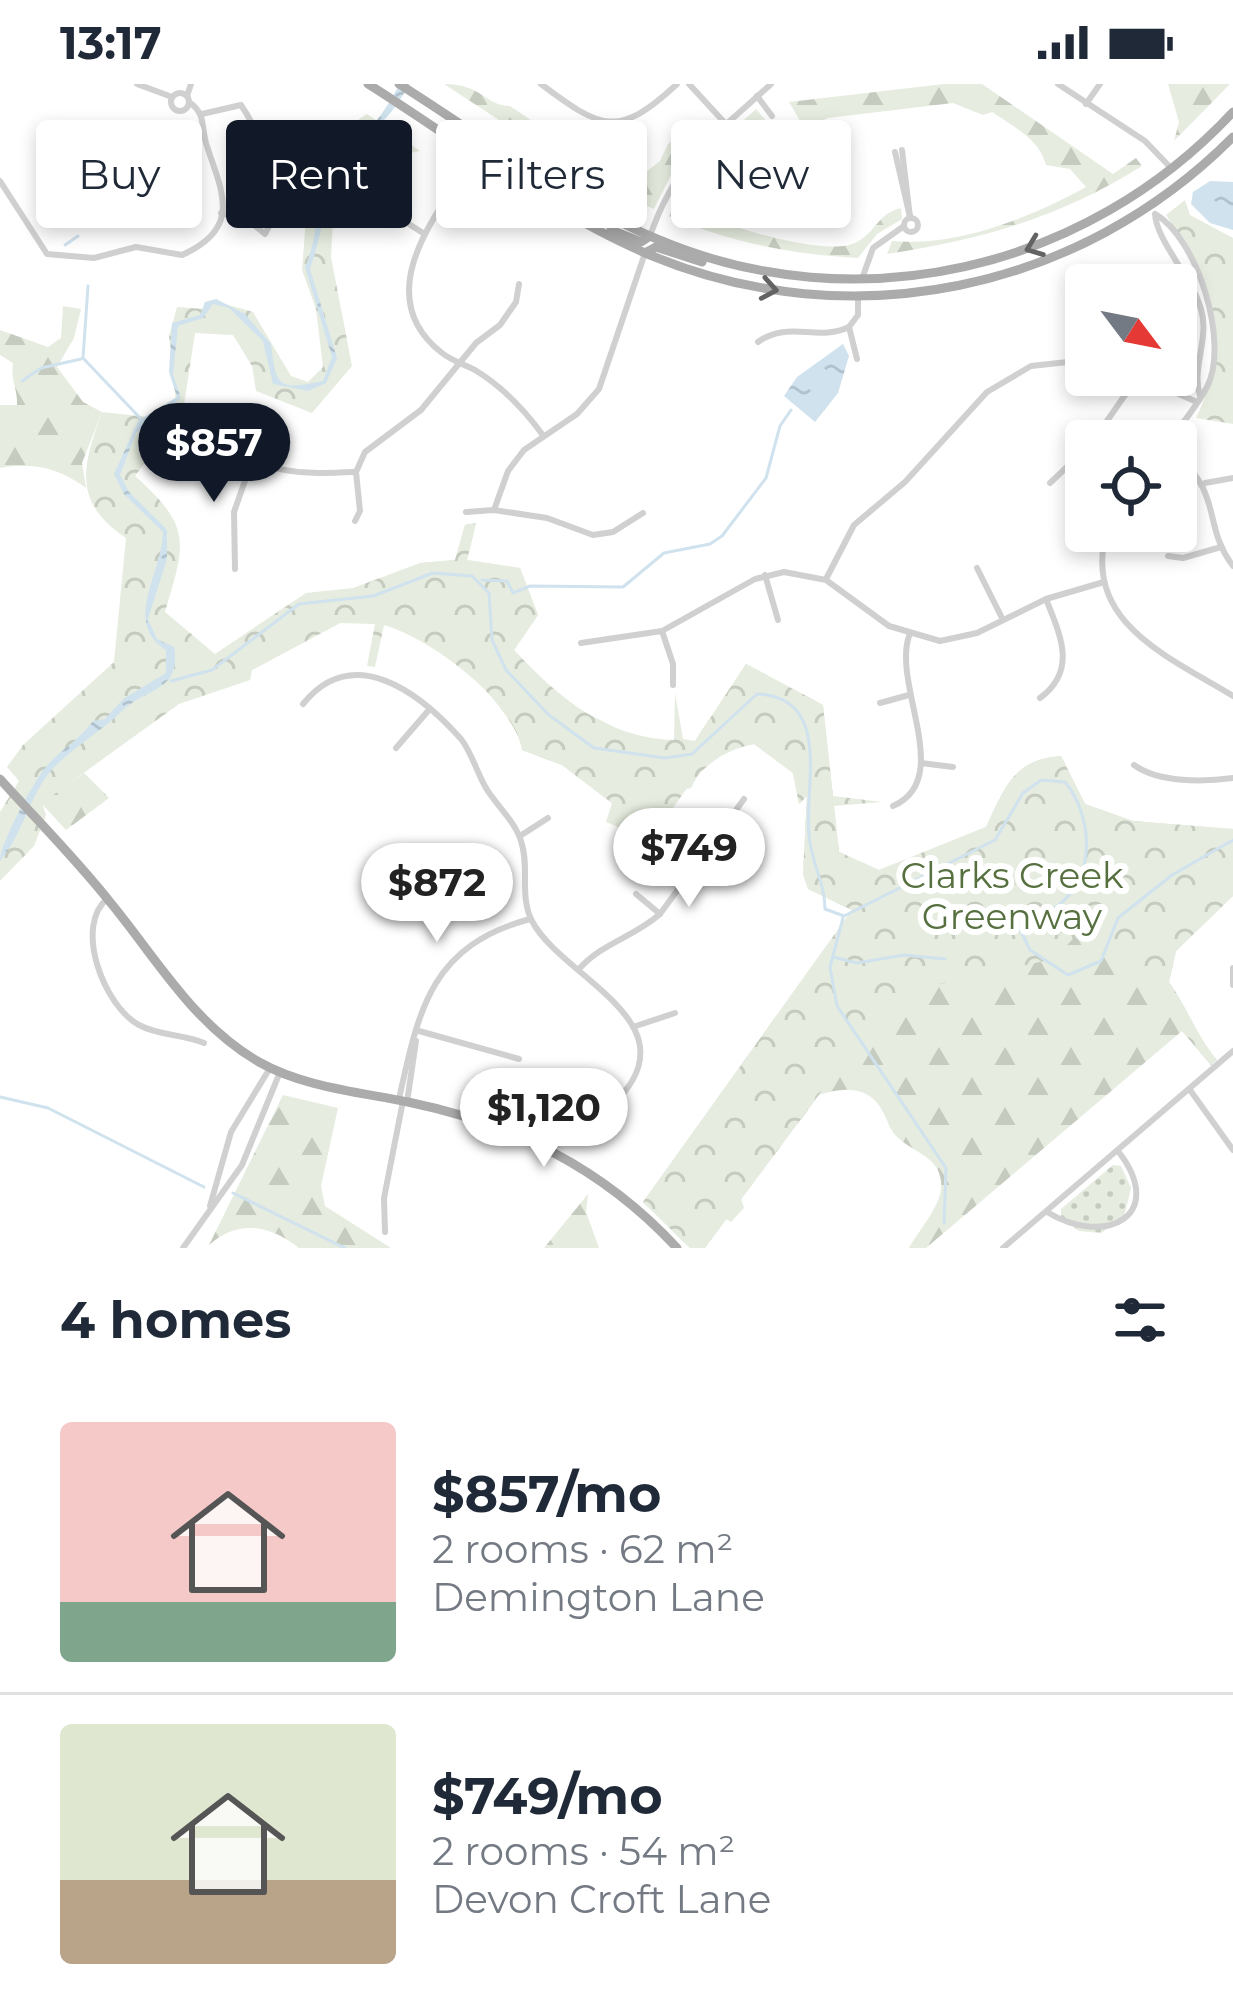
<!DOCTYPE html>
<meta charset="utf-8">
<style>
:root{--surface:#fff;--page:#f2f2f3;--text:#1f2937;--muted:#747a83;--line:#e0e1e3;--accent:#111827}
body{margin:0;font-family:Montserrat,sans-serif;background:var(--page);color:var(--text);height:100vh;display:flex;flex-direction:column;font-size:45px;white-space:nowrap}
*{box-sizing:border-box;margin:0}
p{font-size:39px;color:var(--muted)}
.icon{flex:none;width:66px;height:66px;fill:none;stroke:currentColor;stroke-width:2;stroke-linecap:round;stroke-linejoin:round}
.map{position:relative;height:1164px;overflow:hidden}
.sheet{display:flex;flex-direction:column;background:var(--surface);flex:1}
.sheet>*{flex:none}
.hud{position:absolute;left:36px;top:36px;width:1161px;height:108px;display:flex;gap:24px}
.needle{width:78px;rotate:122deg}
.buttons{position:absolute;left:1065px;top:180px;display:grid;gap:24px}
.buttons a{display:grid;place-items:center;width:132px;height:132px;border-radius:12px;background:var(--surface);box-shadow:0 6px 18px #0003;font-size:60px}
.price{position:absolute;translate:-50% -102px;padding:0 27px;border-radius:42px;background:#fff;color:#222;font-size:39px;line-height:78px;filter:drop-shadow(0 3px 6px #0008)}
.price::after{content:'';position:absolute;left:50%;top:72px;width:36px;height:27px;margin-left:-18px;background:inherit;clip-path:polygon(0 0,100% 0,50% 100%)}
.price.on{background:var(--accent);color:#fff}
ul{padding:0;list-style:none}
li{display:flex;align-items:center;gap:36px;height:300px;padding:0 60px}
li+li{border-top:3px solid var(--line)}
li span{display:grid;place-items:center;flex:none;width:336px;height:240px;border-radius:12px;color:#555}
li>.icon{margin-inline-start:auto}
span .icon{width:144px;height:144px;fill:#fffc;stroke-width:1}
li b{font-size:51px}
h2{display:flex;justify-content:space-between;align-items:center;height:144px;padding:0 60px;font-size:51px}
.pill{padding:0 42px;border-radius:12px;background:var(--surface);box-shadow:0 6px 18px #0003;font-size:42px;line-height:108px}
.pill.on{background:var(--accent);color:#fff}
.status{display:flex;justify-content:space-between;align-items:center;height:84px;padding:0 60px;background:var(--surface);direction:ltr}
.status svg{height:33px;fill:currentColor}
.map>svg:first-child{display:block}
.grass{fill:url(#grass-dots)}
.forest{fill:url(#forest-firs)}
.park{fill:url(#park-crowns)}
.water{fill:url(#water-ripples)}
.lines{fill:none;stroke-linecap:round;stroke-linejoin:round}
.stream{stroke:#cfe2ee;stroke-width:3}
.minor{stroke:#d0d0d0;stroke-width:6}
.major{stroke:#ababab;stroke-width:9}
.oneway{stroke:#636363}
.labels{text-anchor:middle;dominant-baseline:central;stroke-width:12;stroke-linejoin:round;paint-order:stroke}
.park-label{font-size:36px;fill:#56703f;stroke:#fff}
</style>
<div class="status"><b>13:17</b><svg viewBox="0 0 49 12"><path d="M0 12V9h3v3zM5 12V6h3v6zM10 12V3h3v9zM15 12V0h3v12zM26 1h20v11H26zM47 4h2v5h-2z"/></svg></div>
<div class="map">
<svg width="1233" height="1164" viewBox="0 0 1233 1164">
<defs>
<pattern id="grass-dots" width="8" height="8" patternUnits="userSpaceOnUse" patternTransform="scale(3)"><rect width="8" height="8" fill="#e6ecdf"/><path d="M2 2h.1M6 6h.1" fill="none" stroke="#c6cbc0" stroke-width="1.8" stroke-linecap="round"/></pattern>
<pattern id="forest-firs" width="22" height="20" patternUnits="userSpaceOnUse" patternTransform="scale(3)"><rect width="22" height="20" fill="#e6ecdf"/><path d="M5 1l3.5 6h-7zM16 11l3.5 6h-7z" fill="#c6cbc0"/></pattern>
<pattern id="park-crowns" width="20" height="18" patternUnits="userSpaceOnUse" patternTransform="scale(3)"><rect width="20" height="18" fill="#e6ecdf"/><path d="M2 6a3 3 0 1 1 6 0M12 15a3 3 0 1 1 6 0" fill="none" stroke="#c6cbc0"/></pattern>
<pattern id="water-ripples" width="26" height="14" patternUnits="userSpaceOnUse" patternTransform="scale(3)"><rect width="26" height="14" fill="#cfe2ee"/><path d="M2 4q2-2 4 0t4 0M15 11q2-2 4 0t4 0" fill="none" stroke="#b2c2cd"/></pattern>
</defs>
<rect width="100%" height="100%" fill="#fff"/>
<path class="grass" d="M1113 1081 1121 1082 1131 1104 1124 1133 1101 1149 1079 1147 1061 1134V1125Z"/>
<g class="forest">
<path d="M444 0C483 0 485 22 510 22L584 72 608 100 622 107 660 77 668 60 693 37 715 40 676 81 654 125 597 100Z"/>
<path d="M944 0H982L1113 90 1136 74 1142 82C1061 133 981 156 887 170L892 157C957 163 1030 134 1086 103L1070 85 1046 81C1039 55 1014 43 992 28L983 31 953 19 828 34 805 45 789 18Z"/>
<path d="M1168 0H1230L1174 57 1179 38Z"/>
<path d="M756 25 769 40 762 48 750 39 743 41 731 67 708 76 699 128C726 143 830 174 857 158 877 147 877 130 901 124L902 135 877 150 858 174C791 170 731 159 669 132L692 83Z"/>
<path d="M63 222 81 225 74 254 57 283 83 318 102 328 82 379 86 404C59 384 33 378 0 384V321H17C18 306 10 295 13 279L0 271V246L48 263 61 254Z"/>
<path d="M476 439 467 476 520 484 538 531 514 566 562 617 638 655 695 657 746 580 823 621 839 768 879 786 986 743C1005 703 1014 675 1061 672L1085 720 1133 737 1233 745V812L1176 867 1169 898C1188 925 1196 951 1217 976L1211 981 1182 947 926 1164H909C919 1145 944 1120 941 1097 938 1068 903 1067 891 1045 884 1031 881 1017 864 1009 850 1003 833 1006 819 1011L705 1164H690L643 1118 852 826 808 805 803 789 807 712 799 720 793 689 754 660C722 667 706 674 691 704L613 720 562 681 522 666C516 624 435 557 404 526L340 539 252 586 288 538 423 509 420 479 455 476 465 441Z"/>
<path d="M84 689 109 714 66 746 41 719Z"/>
<path d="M283 1011 338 1024 321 1102 325 1122 391 1164H299C271 1142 239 1134 209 1161Z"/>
<path d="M588 1110 586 1128 599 1164H544Z"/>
</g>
<g class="park">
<path d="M367 30 420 67 336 84 331 173 352 282 312 329 256 307 252 282 233 251 195 249 183 327 135 392C192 443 186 458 165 528L215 570 306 509 353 504 420 479 455 476 465 441 476 439 467 476 520 484 538 531 514 566C559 614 606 654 674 656L675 609 683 655 695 657 746 580 823 621 833 712 882 718 834 722 839 768 879 786 986 743C1005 703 1014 675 1061 672L1085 720 1133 737 1233 745V812L1176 867 1169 898C1188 925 1196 951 1217 976L1211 981 1182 947 1186 942 1086 842 1053 875 894 910 741 1115 744 1124 731 1138 726 1135 705 1164H690L643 1118 852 826 808 805 803 789 807 712 799 720 793 689 754 660C699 671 687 709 653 751L688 782 683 788 641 753 606 738 612 719 562 681 522 666C516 617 428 553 384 541L375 583 367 582 375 540 340 539 252 586 250 596 179 620 42 719 46 731 34 762 0 797V728L19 697 7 683 23 661 114 578 126 454C71 417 83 382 102 328L149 333 176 318 169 252 177 223 204 225 214 217 253 228 291 292 308 298 323 283 316 225 302 186 312 57 330 54Z"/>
<path d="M1185 116 1190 131 1233 154V340L1196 334C1233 258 1212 197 1166 131Z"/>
</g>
<g class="water">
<path d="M400 0H410C383 43 373 53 324 66L315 77C332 109 321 153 310 185L337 274 326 299 308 307 273 300 263 257 229 224 213 220 203 234 178 242 173 290 181 314 136 349 120 391 129 408 167 446V475L148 535 157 555 174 563C182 608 146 603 121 628 100 648 68 667 50 688 29 713 23 750 0 777 0 760 33 699 45 684 59 666 79 657 93 637L105 635 123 615 166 589V566C122 538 162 491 163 448L124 410 114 390 138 337 177 313 169 288 172 239 200 231 205 218 216 215 245 230 271 260C276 302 277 307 323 297L332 273 305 183C319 152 321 105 311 74 323 55 337 63 355 55 376 44 388 20 400 0Z"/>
<path d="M1233 98V146L1210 139 1191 120 1193 108 1210 97Z"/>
<path d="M843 260 849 272 838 309 815 338 784 312 797 293Z"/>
</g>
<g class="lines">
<g class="stream">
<path d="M65 161 78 152"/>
<path d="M88 202 83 274 142 336"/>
<path d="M22 297 41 284 81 275"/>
<path d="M482 496 507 497 513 509 530 502 623 503 664 469 710 460 722 452 766 394 780 342 791 326"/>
<path d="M171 597 212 586 299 520 373 512 433 489 472 492 489 509 492 556 506 586 549 631 594 664 665 674 692 670 757 610C833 613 804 702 809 751 811 778 825 799 825 825L844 832 995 756 1023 709 1041 696 1065 698C1092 731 1097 790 1060 820 1047 831 1030 831 1020 845L1030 866 1068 891 1101 877 1118 834 1172 791 1233 756"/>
<path d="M843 834 830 883 837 922 946 1084 944 1139"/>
<path d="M833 873 857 879 904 871 945 875"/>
<path d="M0 1013 48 1024 204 1103"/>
<path d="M233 1109 345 1164"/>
</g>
<g class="minor">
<path d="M137 0 172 13"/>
<path d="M541 0C601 45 618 55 677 0"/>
<path d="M689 0 724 38"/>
<path d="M1058 0 1145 57 1170 83"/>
<circle cx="180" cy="18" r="9"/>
<path d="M187 12 191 0"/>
<path d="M757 12 772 32"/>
<path d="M1086 20 1100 0"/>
<path d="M202 30 241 21C262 52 287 115 265 150L248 136 221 129"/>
<path d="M902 66 910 133"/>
<path d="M895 68 910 133"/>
<path d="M475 73C438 127 367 211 442 269 452 277 464 280 475 286 503 303 523 324 542 350"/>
<path d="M0 97 47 170 94 174 136 163 182 171C245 143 220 105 206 59 201 41 206 30 189 18"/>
<path d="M390 128 423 149"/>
<circle cx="911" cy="141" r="7"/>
<path d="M650 152C677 74 714 53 771 0"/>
<path d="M863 192 873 164 904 142"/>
<path d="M849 243 857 275"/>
<path d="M849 243 858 231V213"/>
<path d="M758 258C788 236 818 258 849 243"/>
<path d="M1140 293 1197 318"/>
<path d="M220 348C253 393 308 390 356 388"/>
<path d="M1093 357 1139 291"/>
<path d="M1169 357C1182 340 1197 322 1207 303 1230 259 1197 153 1155 130 1156 156 1193 195 1201 225 1210 254 1191 285 1200 312"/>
<path d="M1176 370C1224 413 1202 441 1233 482"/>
<path d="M1050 399 1086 365"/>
<path d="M1205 399 1233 394"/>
<path d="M494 426 508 387 524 366 577 330 599 305 645 169"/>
<path d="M466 428 494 426 547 434 593 451 613 448 643 429"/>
<path d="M355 437 360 427 356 388 365 368 421 326 476 259 500 241 516 218 519 200"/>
<path d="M1107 447C1080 538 1171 574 1233 612"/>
<path d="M1168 472 1183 474 1221 463"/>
<path d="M977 484 1002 534"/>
<path d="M235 485 234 428 253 374"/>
<path d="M765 491 778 536"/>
<path d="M826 495 854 441 905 398 987 308 1031 282 1086 276"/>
<path d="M662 547 673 580V601"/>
<path d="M581 559 662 547 755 495 784 488 826 496 889 542 940 557 977 549 1046 515 1104 498"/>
<path d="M1040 614C1078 586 1060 551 1046 515"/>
<path d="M880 619 909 611"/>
<path d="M303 620C353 558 419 608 461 655 472 669 477 689 486 704 496 721 515 737 521 757 530 783 519 812 532 837 562 895 701 940 610 1023"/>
<path d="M396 664 428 627"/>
<path d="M921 679 953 683"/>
<path d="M1134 681C1159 699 1204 698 1233 694"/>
<path d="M893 722C955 695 892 602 909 552"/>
<path d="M520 752 548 734"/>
<path d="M636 810 660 830"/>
<path d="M108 814C73 842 104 922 139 941 159 952 183 950 204 959"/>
<path d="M1233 884V901"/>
<path d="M579 885C602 859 634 853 660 830L744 715"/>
<path d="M633 943 675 929"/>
<path d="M419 947 519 975"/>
<path d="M1190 1006 1233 1066"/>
<path d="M399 1015C419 924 431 862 530 835"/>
<path d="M407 1018 416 957"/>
<path d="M210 1122 231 1048 270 984"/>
<path d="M1047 1128C1106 1164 1168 1131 1118 1067"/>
<path d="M385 1148 384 1114 403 1017"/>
<path d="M183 1164 242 1081 280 988"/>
<path d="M1003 1164 1233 967"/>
</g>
<g class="major">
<path d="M368 0C459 57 550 129 650 171 851 255 1080 207 1233 53"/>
<path d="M399 0C483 53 565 116 657 155 857 240 1086 186 1233 28"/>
<path d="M611 146 641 158 650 152"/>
<path d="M645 169 656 163 702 178"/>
<path d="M0 695C37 736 76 775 110 818 157 875 193 940 259 978 303 1003 359 1008 408 1018 514 1040 603 1084 677 1164"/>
</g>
</g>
<defs><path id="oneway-chevron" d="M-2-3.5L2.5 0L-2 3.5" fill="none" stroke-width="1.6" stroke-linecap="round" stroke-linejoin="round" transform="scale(3)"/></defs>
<g class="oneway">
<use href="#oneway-chevron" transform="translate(1034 163) rotate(159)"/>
<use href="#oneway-chevron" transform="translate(769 205) rotate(10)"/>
</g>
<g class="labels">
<g class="park-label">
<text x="1012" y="791">Clarks Creek<tspan x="1012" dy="41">Greenway</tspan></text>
</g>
</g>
</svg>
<div class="buttons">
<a><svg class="needle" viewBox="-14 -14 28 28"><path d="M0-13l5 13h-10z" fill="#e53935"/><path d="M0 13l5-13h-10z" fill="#747a83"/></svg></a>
<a><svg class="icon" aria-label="locate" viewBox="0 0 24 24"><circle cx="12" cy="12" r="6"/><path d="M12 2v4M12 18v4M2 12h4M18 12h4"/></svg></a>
</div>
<b class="price on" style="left:214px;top:421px">$857</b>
<b class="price" style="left:689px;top:826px">$749</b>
<b class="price" style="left:437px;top:861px">$872</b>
<b class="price" style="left:544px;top:1086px">$1,120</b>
<div class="hud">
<a class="pill">Buy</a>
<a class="pill on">Rent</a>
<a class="pill">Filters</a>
<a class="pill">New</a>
</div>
</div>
<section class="sheet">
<h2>4 homes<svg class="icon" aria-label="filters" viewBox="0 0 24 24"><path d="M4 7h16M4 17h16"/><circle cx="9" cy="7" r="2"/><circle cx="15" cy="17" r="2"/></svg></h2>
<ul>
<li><span style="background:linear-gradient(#f6c9c9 75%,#7fa58c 0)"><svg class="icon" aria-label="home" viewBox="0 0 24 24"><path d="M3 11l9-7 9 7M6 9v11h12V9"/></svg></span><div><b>$857/mo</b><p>2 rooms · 62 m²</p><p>Demington Lane</p></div></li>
<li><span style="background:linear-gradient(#dfe7d0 65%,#b9a48a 0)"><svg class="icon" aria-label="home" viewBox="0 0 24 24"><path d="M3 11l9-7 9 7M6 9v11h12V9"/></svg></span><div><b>$749/mo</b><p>2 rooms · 54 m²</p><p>Devon Croft Lane</p></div></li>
</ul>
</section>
